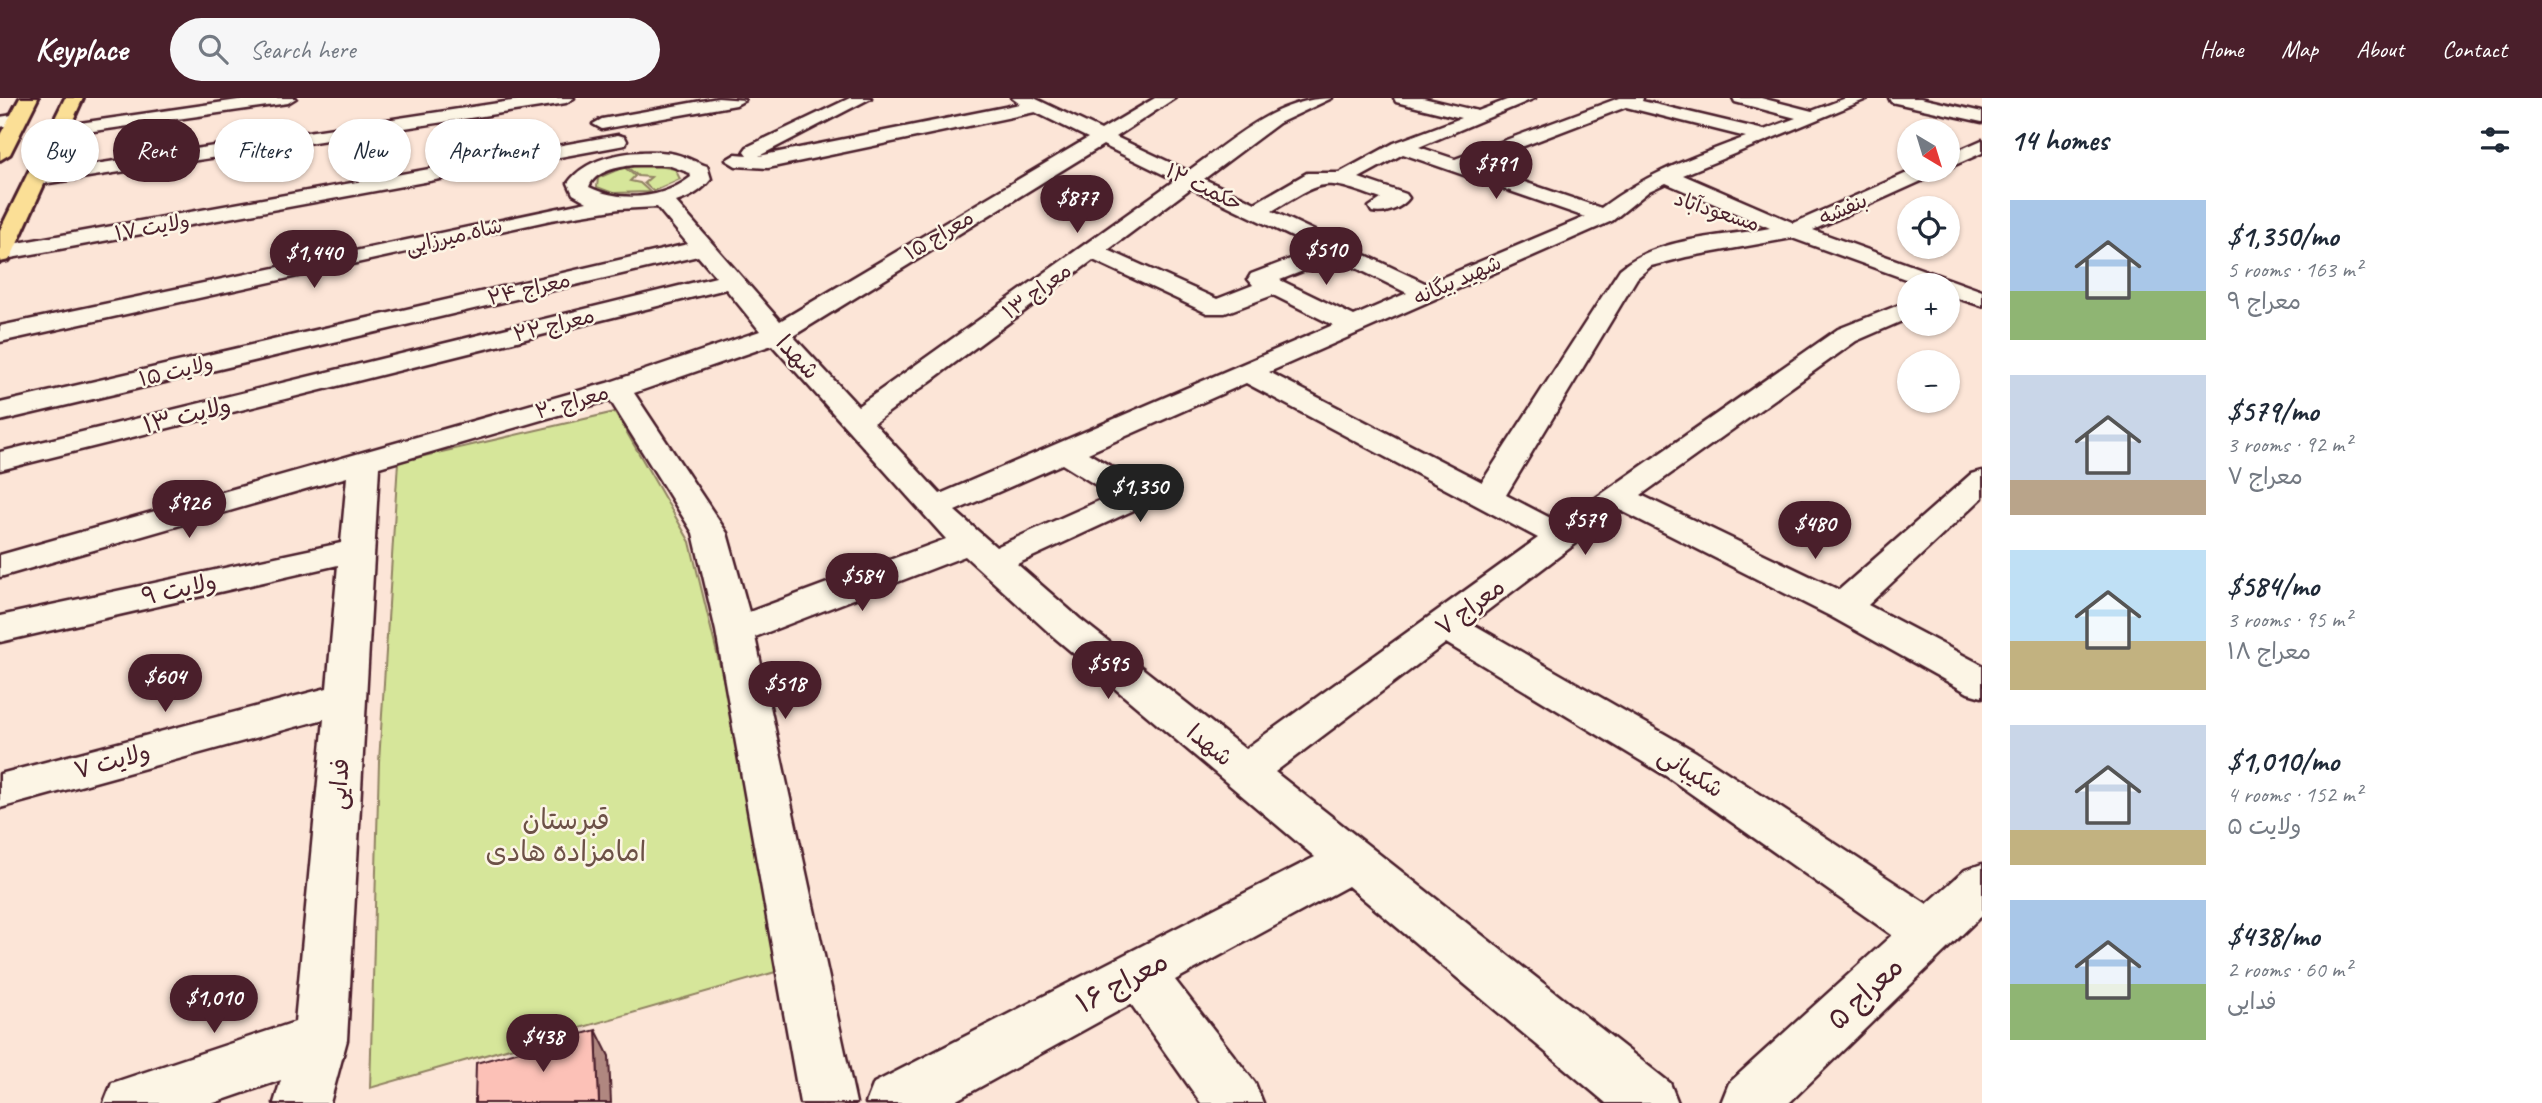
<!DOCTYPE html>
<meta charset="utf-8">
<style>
:root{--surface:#fff;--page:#f6f6f7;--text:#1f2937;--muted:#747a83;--accent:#4a1f2b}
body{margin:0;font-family:Caveat,"Playpen Sans Arabic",sans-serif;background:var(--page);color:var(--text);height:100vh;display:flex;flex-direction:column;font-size:26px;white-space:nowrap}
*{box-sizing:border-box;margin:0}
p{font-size:23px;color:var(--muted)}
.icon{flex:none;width:38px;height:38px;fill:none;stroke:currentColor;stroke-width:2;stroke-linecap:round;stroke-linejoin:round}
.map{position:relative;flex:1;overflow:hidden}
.panel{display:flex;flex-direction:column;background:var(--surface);width:560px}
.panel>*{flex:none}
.top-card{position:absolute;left:21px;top:21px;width:665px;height:63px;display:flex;gap:14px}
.needle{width:46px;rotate:142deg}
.fabs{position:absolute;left:1897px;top:21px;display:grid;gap:14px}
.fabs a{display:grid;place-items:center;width:63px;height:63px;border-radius:50%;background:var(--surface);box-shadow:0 2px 5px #0004;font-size:35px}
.price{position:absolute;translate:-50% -60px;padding:0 16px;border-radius:24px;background:var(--accent);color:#fff;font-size:23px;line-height:46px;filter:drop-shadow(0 2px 4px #0008)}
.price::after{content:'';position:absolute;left:50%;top:42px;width:21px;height:16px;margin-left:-10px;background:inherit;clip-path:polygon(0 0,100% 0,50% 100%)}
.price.selected{background:#222;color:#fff}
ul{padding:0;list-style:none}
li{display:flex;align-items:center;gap:21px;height:175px;padding:0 28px}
li span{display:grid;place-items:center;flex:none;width:196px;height:140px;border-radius:0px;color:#555}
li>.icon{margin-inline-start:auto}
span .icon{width:84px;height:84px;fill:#fffc;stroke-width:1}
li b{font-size:30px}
h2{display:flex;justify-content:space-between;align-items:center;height:84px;padding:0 28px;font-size:30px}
.tag{padding:0 24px;border-radius:32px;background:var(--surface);box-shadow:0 2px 5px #0004;font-size:24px;line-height:63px}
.tag.selected{background:var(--accent);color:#fff}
header{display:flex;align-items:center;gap:42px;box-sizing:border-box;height:98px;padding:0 35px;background:var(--accent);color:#fff}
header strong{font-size:33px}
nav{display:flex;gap:38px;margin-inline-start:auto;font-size:24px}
.search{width:490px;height:63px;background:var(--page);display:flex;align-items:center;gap:18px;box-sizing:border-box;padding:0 24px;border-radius:38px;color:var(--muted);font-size:26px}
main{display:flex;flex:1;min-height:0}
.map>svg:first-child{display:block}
.green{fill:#d6e69a;stroke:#908262;stroke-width:2}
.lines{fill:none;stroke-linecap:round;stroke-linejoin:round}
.minor-casing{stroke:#4a1f2b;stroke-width:5}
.major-casing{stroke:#4a1f2b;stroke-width:6}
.minor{fill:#fcf5e5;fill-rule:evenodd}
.major{fill:#fbdf96;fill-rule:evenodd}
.shaded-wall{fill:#b08780;stroke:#4a1f2b;stroke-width:2}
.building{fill:#fcc1b7;stroke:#4a1f2b;stroke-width:2}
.labels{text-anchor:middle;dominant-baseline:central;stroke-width:5;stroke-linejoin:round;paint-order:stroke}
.far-street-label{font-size:21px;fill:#4a1f2b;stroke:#fcf5e5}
.street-label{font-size:24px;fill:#4a1f2b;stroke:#fcf5e5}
.near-park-label{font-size:28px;fill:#6d5147;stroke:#fcf5e5}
.near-street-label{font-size:28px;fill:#4a1f2b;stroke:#fcf5e5}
</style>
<header>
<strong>Keyplace</strong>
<div class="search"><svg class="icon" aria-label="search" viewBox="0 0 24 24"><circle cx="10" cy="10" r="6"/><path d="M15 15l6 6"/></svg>Search here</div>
<nav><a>Home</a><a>Map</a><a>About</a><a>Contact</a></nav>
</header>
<main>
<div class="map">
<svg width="1982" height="1005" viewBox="0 0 1982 1005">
<rect width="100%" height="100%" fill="#fce5d7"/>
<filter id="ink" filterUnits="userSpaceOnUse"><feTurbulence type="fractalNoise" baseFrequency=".0143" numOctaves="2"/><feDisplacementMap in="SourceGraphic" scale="14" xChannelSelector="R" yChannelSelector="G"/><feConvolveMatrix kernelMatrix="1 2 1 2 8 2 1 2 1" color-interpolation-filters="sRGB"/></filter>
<g filter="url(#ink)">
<g class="green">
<path d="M653 67 675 71 680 81 653 93 644 85 651 79 638 78 627 69Z"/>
<path d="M624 69 635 78 630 83 640 85 650 94 613 95 597 89 598 80Z"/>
<path d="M615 314 690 444 793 869 370 990 379 664 398 364Z"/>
</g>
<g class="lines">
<g class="minor-casing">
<g id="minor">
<path d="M252 0H296L288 5 59 38 50 33 59 28Z"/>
<path d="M532 0H574L566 5 36 87 26 81 36 75Z"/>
<path d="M718 0 745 2 736 7 602 31 593 26 602 21Z"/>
<path d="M850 0H871L759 58 1020 6 1012 0H1034L1101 32 1155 0H1175L1116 39 1188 73C1232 42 1276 0 1332 0L1279 25 1204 81 1255 105 1307 75H1339L1394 45 1461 20 1396 4 1394 0H1423L1478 13 1512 0H1535L1419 49 1455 61 1619 0H1643L1642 3 1764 32 1796 20 1735 4 1733 0H1761L1812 13 1846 0H1869L1683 77 1794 125 1914 72H1940L1937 76 1813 132 1982 193V208L1948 197V187H1922L1792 140 1686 159 1651 168 1637 180 1506 397 1560 425 1838 231 1909 203V220L1856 243 1641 397 1839 492 1971 376 1982 373V400L1868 507 1982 567V599L1968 595 1830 518 1620 412 1471 525 1696 654 1927 806 1965 772 1982 766V817L1789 1005H1721L1729 985 1892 837 1666 678 1446 545 1275 674 1670 985 1678 1005H1606L1348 788 1175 882 1255 985 1263 1005H1201L1131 906 951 1005H866L874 985 1315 759 1054 539 965 458 755 539 856 1005H800L716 533 693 435 610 302 379 369 347 942 330 1005H274L281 982 214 1005H104L112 985 295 924 324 621 0 710V676L327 590 338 467 0 544V518L341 445 347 379 0 479V457L607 285 760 233 726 191 0 372V354L716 179 698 158 0 323V305L688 146 657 109 619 111 551 122 0 244V228L587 104 573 96 568 85C588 56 638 51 670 55 683 57 695 64 707 68L711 81C702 93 689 100 676 104L780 223 1088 40 1035 14 768 70 736 68 726 62 736 56 747 57 744 53 747 49ZM1626 9 1746 39C1691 60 1649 74 1601 110L1474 67ZM1103 47 1175 82 858 308 793 238ZM1403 56 1585 119 1427 186 1272 113C1326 81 1321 80 1381 101L1369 109 1372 114C1385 117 1402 110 1409 100L1406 96 1359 80ZM633 67H668L690 75 691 79C663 101 621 105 589 89 594 73 619 69 633 67ZM1666 85 1770 130C1723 139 1657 139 1620 171L1482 384 1269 274 1612 123 1649 93ZM1191 90 1317 151 1251 176 1248 181 1253 187 1217 201 1108 152ZM1336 160 1407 195 1354 218 1280 182ZM1093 162 1207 215H1225L1273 197 1333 227 940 396 874 325ZM772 247 946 441 749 514 727 435 634 295ZM1246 285 1538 440 1245 651 1080 521 1017 466 1149 405 1153 398 1149 391 1088 355ZM1062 366 1112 397 996 449 955 413Z"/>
<path d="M1889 0H1920L1982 14V24L1891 4Z"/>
<path d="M18 16 27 21 24 25 0 29V19Z"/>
<path d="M618 37 625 39 627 43 625 47 0 162 1 148Z"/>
<path d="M1982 42V55L1948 70V57Z"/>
</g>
</g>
<g class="major-casing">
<g id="major">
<path d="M20 0H38L10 56 0 62V37Z"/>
<path d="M65 0H83L12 157 9 162 0 164V132Z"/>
</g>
</g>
<use href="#minor" class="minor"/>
<use href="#major" class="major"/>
</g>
<path class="shaded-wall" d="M596 932 609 958 611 1005H599Z"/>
<path class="building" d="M596 932 599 1005H475L476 965Z"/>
</g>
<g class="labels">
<g class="far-street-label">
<text transform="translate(1204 89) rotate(26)">حکمت ۱۲</text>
<text transform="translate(1843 111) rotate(-24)">بنفشه</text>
<text transform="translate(1717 113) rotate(18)">مسعودآباد</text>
<text transform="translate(152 129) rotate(-10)">ولایت ۱۷</text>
<text transform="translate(939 137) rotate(-31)">معراج ۱۵</text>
<text transform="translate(454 138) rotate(-13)">شاه میرزایی</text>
<text transform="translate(1457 182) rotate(-24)">شهید بیگانه</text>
<text transform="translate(529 191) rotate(-13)">معراج ۲۴</text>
<text transform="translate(1037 193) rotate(-36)">معراج ۱۳</text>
<text transform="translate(554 227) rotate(-14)">معراج ۲۲</text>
<text transform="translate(176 273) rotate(-13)">ولایت ۱۵</text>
<text transform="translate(572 304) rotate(-16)">معراج ۲۰</text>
</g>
<g class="street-label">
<text transform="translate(798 259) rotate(47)">شهدا</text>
<text transform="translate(187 317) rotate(-14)">ولایت ۱۳</text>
<text transform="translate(179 491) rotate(-12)">ولایت ۹</text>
<text transform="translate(1470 509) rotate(-36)">معراج ۷</text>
<text transform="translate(1210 647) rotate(39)">شهدا</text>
<text transform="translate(112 663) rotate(-15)">ولایت ۷</text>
<text transform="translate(1691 674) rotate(33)">شکیبانی</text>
<text transform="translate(339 686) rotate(-86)">فدایی</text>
</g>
<g class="near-park-label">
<text x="566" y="721">قبرستان<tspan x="566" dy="32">امامزاده هادی</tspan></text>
</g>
<g class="near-street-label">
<text transform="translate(1122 884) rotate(-28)">معراج ۱۶</text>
<text transform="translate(1865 895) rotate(-43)">معراج ۵</text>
</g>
</g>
</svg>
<div class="fabs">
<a><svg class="needle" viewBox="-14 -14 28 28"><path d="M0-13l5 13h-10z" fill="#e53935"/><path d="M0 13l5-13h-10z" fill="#747a83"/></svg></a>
<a><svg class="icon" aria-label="locate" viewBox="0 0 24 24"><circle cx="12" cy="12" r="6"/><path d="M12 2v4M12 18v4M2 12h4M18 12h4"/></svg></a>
<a>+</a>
<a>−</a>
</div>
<b class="price" style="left:1496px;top:103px">$791</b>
<b class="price" style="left:1077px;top:137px">$877</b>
<b class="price" style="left:1326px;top:189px">$510</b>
<b class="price" style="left:314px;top:192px">$1,440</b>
<b class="price selected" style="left:1140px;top:426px">$1,350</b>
<b class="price" style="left:189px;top:442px">$926</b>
<b class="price" style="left:1585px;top:459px">$579</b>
<b class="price" style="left:1815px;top:463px">$480</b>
<b class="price" style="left:862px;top:515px">$584</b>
<b class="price" style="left:1108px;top:603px">$595</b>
<b class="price" style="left:165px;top:616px">$604</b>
<b class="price" style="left:785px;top:623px">$518</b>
<b class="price" style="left:214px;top:937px">$1,010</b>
<b class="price" style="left:543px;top:976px">$438</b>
<div class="top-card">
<a class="tag">Buy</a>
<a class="tag selected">Rent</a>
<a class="tag">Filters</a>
<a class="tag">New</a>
<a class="tag">Apartment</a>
</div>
</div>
<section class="panel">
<h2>14 homes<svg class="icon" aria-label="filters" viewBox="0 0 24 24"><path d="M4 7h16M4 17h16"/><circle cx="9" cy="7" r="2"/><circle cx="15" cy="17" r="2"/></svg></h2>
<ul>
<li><span style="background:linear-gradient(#a9c7e8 65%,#8fb573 0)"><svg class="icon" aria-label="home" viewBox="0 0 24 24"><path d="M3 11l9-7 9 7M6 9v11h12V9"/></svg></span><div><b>$1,350/mo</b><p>5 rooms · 163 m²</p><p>معراج ۹</p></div></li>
<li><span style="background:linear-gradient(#c9d6e8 75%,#b9a48a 0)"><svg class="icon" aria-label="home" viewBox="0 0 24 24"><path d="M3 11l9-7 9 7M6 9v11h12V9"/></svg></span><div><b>$579/mo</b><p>3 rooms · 92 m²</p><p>معراج ۷</p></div></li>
<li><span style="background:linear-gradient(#bfe0f5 65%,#c2b280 0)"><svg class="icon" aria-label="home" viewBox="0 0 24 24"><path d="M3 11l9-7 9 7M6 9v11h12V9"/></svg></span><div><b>$584/mo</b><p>3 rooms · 95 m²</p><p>معراج ۱۸</p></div></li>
<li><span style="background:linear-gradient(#c9d6e8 75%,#c2b280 0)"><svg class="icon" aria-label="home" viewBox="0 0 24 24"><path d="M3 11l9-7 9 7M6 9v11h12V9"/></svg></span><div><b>$1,010/mo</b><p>4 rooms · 152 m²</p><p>ولایت ۵</p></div></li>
<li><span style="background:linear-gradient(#a9c7e8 60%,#8fb573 0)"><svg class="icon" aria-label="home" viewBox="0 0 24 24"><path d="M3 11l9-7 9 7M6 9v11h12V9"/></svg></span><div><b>$438/mo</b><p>2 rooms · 60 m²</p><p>فدایی</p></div></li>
</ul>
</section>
</main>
